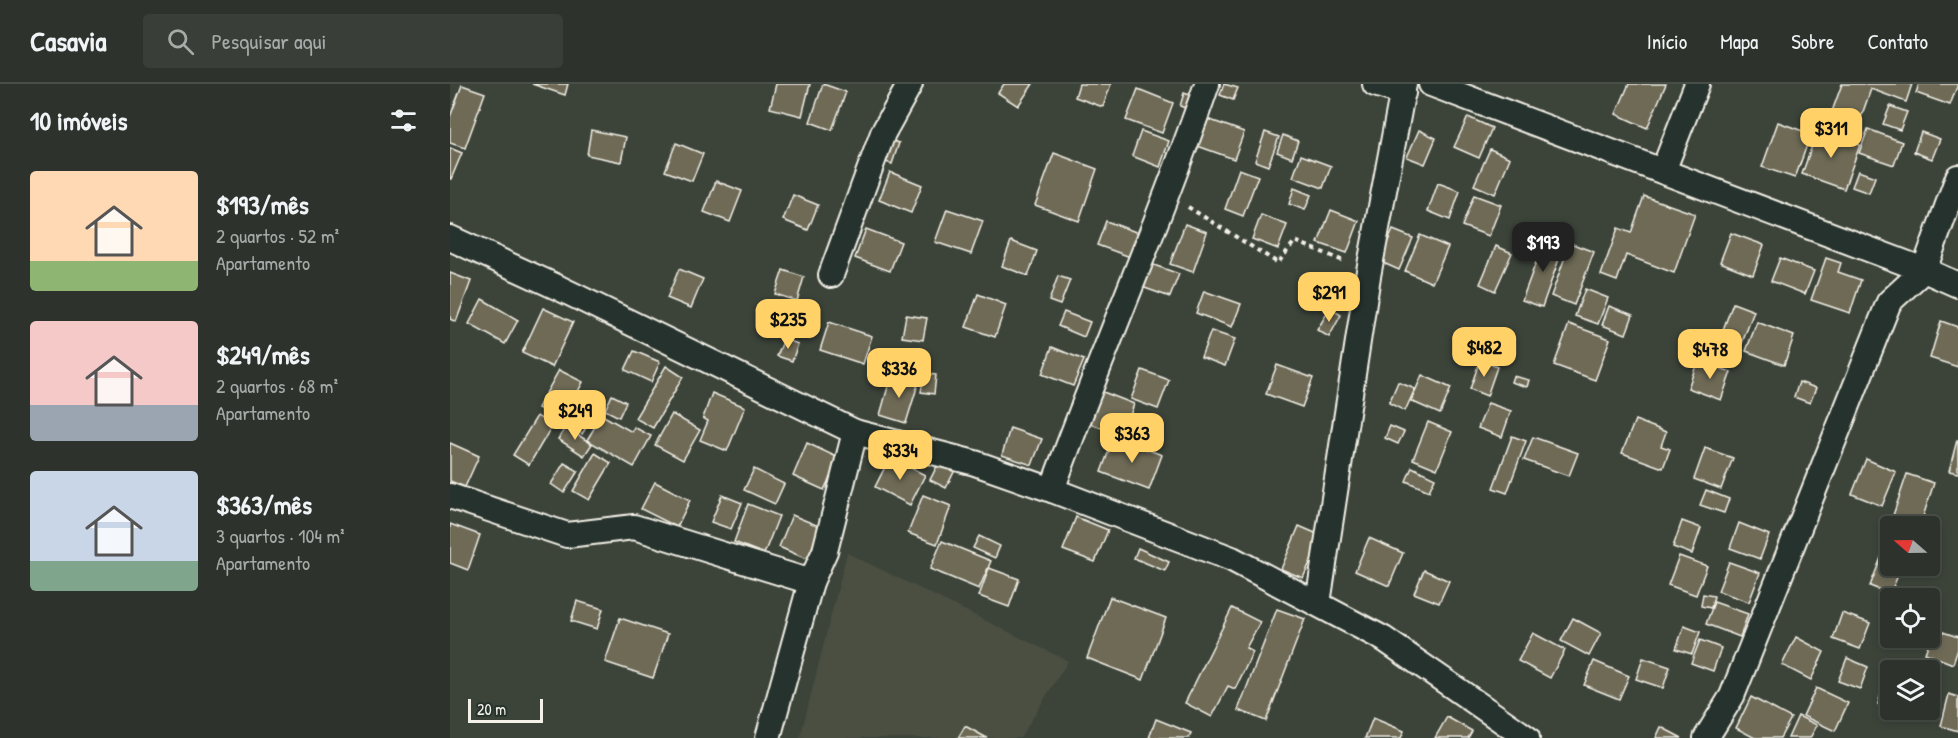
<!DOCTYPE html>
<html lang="pt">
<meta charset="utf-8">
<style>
:root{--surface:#2d332c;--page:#393f38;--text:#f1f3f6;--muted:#a7aaa9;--line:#484e48;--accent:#ffd166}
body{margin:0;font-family:"Patrick Hand",sans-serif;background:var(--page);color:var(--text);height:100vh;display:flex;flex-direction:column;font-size:22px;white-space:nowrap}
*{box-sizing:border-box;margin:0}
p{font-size:20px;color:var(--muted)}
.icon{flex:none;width:33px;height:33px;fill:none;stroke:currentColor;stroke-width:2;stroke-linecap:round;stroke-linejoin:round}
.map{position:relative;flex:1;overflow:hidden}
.side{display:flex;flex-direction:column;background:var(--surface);width:450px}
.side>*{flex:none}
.needle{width:39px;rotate:290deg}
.buttons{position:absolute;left:1430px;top:432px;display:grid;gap:12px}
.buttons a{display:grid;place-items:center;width:60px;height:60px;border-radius:6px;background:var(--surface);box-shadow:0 3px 9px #0003,0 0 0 2px var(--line);font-size:30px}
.scale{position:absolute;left:18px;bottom:15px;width:75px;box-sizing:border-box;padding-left:6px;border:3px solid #f4f1e8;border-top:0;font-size:16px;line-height:21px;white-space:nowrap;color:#f4f1e8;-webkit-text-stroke:4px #26332d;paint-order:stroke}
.price{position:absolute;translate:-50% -51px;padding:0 14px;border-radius:12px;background:var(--accent);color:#111;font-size:20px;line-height:39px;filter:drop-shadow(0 2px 3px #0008)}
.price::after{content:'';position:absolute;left:50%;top:36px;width:18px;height:14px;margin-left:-9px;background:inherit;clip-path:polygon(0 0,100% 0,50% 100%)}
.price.current{background:#222;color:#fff}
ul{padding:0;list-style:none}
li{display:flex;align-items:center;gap:18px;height:150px;padding:0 30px}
li span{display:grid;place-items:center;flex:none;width:168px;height:120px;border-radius:6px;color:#555}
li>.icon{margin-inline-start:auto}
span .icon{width:72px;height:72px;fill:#fffc;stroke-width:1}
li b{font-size:26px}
h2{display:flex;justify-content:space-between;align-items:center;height:72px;padding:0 30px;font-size:26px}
header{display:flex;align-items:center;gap:36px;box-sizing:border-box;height:84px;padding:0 30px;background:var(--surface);border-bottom:2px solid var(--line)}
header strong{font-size:28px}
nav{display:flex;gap:33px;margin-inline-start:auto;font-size:21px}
.search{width:420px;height:54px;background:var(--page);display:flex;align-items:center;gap:15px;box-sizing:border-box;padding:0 21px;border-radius:6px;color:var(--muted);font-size:22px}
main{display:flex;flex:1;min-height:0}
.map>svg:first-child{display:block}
.built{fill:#4b5043}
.building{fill:#6e6b57;stroke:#f4f1e8;stroke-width:1.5}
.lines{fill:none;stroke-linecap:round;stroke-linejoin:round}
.street-casing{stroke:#f4f1e8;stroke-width:28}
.path{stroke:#f4f1e8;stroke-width:4;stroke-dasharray:4.5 4.5;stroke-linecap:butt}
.street{stroke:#26332d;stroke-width:24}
</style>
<header>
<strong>Casavia</strong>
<div class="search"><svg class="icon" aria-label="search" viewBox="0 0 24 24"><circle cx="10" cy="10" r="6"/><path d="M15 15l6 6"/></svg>Pesquisar aqui</div>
<nav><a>Início</a><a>Mapa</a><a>Sobre</a><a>Contato</a></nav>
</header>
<main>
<section class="side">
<h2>10 imóveis<svg class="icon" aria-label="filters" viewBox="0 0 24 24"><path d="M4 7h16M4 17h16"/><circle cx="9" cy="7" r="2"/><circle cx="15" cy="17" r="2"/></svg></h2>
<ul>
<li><span style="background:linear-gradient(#ffd9b3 75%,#8fb573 0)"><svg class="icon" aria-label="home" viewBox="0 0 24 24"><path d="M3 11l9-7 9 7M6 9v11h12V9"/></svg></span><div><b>$193/mês</b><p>2 quartos · 52 m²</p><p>Apartamento</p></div></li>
<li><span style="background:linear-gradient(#f6c9c9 70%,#9aa5b1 0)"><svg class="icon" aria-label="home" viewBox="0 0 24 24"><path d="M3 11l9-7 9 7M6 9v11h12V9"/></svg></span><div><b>$249/mês</b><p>2 quartos · 68 m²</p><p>Apartamento</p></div></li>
<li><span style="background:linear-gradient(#c9d6e8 75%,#7fa58c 0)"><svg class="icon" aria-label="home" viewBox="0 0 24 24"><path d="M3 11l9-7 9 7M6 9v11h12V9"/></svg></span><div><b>$363/mês</b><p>3 quartos · 104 m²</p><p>Apartamento</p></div></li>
</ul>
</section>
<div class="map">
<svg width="1508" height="654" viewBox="0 0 1508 654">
<rect width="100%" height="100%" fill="#3c443a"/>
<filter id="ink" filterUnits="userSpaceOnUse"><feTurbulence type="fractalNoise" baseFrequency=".0167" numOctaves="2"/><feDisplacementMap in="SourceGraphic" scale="12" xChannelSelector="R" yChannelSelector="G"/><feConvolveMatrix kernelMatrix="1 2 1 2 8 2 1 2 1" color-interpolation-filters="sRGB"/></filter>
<g filter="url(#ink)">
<path class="built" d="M397 469 618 577 570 654H350Z"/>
<g class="building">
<path d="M82 0H118L115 11Z"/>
<path d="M326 0H360L352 32 320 24Z"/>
<path d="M373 0 396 8 382 46 360 38Z"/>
<path d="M554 0H583L568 22 548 9Z"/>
<path d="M629 0H661L653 23 625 13Z"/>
<path d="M774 0 788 4 783 16 770 11Z"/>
<path d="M1179 0H1216L1197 44 1166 30Z"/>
<path d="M1392 0H1462L1456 18 1421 5 1408 42 1380 33Z"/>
<path d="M1469 0H1508L1500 21 1466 9Z"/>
<path d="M12 1 35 9 15 64 0 59V33Z"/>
<path d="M688 5 723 19 712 49 676 36Z"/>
<path d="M734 9 748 14 743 27 730 22Z"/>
<path d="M1440 22 1457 28 1450 46 1433 40Z"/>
<path d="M752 33 794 48 784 75 742 60Z"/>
<path d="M1018 33 1042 44 1029 74 1004 63Z"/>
<path d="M1328 38 1361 50 1345 94 1312 83Z"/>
<path d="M1368 45 1410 61 1394 105 1352 90Z"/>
<path d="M1418 45 1452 58 1444 81 1409 69Z"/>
<path d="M141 46 176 53 171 78 137 71Z"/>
<path d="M969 46 986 54 975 80 957 73Z"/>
<path d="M691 47 719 57 710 83 682 72Z"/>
<path d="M815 48 829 53 818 82 805 77Z"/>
<path d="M1471 48 1490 55 1482 75 1464 68Z"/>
<path d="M833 51 848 57 842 74 827 68Z"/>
<path d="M436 55 449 59 442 80 430 76Z"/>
<path d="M226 59 253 70 242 97 215 87Z"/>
<path d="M0 64 12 69 1 95H0Z"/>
<path d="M1040 65 1060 74 1045 110 1024 101Z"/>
<path d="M604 69 647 85 629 137 585 121Z"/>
<path d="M851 71 881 82 873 104 843 93Z"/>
<path d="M789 85 808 92 793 132 775 125Z"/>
<path d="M1408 87 1425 93 1419 109 1402 103Z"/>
<path d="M440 88 472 101 461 129 429 116Z"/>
<path d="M266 97 292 107 280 138 254 128Z"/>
<path d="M988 99 1010 107 1000 136 978 127Z"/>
<path d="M844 104 861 111 855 126 839 120Z"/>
<path d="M343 111 368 121 358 146 333 136Z"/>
<path d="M1024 111 1051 121 1039 152 1012 142Z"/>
<path d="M1194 112 1245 130 1224 189 1176 171 1167 197 1151 191 1168 144 1181 149Z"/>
<path d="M497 125 533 137 521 170 485 158Z"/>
<path d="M881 126 909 137 897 169 868 159Z"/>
<path d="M811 131 837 141 828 165 802 155Z"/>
<path d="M656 137 694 151 686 175 647 161Z"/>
<path d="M735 140 757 148 743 188 720 180Z"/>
<path d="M416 145 451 158 440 187 405 174Z"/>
<path d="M943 146 963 154 949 186 929 177Z"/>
<path d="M1281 149 1314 161 1303 191 1270 178Z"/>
<path d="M970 151 998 163 982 199 955 187Z"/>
<path d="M1095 154 1114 161 1092 223 1072 216Z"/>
<path d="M561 157 587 167 578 192 552 182Z"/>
<path d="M1120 159 1144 168 1124 221 1101 212Z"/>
<path d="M1046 162 1062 169 1045 207 1030 200Z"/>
<path d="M1330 174 1364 187 1355 210 1321 197Z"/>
<path d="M1376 174 1391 179 1388 188 1411 196 1400 229 1361 216Z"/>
<path d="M701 180 729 190 720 213 692 203Z"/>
<path d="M229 185 253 195 241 224 217 214Z"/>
<path d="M333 186 354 193 347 217 325 210Z"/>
<path d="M0 189 21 197 6 238 0 235Z"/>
<path d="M608 192 620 196 610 221 599 217Z"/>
<path d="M1135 205 1158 214 1148 240 1125 232Z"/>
<path d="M754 207 791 220 782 243 746 229Z"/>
<path d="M528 210 556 221 545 253 516 243Z"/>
<path d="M32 215 68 236 55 260 19 240Z"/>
<path d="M1283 219 1304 227 1292 259 1271 251Z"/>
<path d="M1159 222 1183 231 1176 250 1152 241Z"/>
<path d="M93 224 123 238 102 283 72 269Z"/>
<path d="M880 224 891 231 879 253 867 246Z"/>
<path d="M351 226 367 230 360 255 344 250Z"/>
<path d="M614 228 640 238 634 253 608 242Z"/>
<path d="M456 231 477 234 473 256 452 253Z"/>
<path d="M1491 237 1508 243V283L1480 274Z"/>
<path d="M379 238 422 252 413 280 370 266Z"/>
<path d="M1307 238 1344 252 1334 281 1296 267Z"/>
<path d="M1119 240 1160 255 1145 296 1104 281Z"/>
<path d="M761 247 785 255 775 282 751 273Z"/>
<path d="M334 255 348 260 342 277 327 272Z"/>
<path d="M602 263 634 276 623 302 592 290Z"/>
<path d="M184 267 210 278 201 298 175 286Z"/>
<path d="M1030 276 1047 283 1037 312 1020 305Z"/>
<path d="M1248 276 1281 288 1271 316 1238 304Z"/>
<path d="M827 281 863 294 852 323 816 310Z"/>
<path d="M216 282 233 293 203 344 185 334Z"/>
<path d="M109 286 133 298 112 337 88 324Z"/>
<path d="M692 286 719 296 708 325 681 315Z"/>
<path d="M474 289 486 291 484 310 471 308Z"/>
<path d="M972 291 1001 304 990 330 961 317Z"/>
<path d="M441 292 468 300 456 339 430 331Z"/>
<path d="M1063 292 1079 296 1077 303 1061 298Z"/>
<path d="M948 298 965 305 955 327 939 319Z"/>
<path d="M1349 298 1366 304 1360 319 1344 313Z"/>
<path d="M648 306 684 320 673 352 636 338Z"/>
<path d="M262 309 295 323 277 367 250 356 258 337 253 334Z"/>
<path d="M162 311 176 318 169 333 155 326Z"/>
<path d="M1038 319 1061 327 1052 353 1028 344Z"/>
<path d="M137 323 146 329 132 350 124 345Z"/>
<path d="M222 330 250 346 233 376 205 361Z"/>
<path d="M152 331 182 348 184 343 201 352 184 383 137 356Z"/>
<path d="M87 332 102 342 79 381 63 371Z"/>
<path d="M1185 336 1216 348 1211 362 1220 365 1213 384 1172 369Z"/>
<path d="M978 338 1002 348 987 385 963 375Z"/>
<path d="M940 342 954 348 948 360 935 354Z"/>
<path d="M116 343 142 360 134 372 108 355Z"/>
<path d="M560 344 592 355 582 381 552 371Z"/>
<path d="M1062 352 1076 357 1057 409 1043 404Z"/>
<path d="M664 353 712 371 699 406 651 388Z"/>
<path d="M1083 353 1128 369 1119 392 1074 376Z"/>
<path d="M1507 356H1508V389L1499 387Z"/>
<path d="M0 359 29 372 15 403 0 397Z"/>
<path d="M357 359 389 374 374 406 343 392Z"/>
<path d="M1255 364 1283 374 1271 405 1244 395Z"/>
<path d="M145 369 161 379 139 416 123 407Z"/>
<path d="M440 373 475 391 460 421 425 403Z"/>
<path d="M491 374 507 382 496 404 480 396Z"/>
<path d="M1416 375 1446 388 1432 422 1402 410Z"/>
<path d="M114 379 128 387 114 409 101 400Z"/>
<path d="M962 383 985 394 979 407 956 397Z"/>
<path d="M304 385 334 400 325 420 294 406Z"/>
<path d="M1457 390 1484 399 1470 442H1440V454L1436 452Z"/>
<path d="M205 398 240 416 227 443 191 425Z"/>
<path d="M1256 406 1279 415 1274 429 1250 421Z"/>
<path d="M272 411 292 419 281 445 261 438Z"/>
<path d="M473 411 501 422 487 460 458 449Z"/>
<path d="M298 420 329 432 314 470 284 458Z"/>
<path d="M342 431 371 443 357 475 329 463Z"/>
<path d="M626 433 658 446 645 478 613 466Z"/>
<path d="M1232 437 1251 444 1242 470 1223 463Z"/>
<path d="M1289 439 1319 451 1310 475 1280 464Z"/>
<path d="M0 440 30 451 18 486 0 479Z"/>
<path d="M849 442 872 452 853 494 831 485Z"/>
<path d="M529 452 550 462 545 474 523 464Z"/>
<path d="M919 454 953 469 939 502 905 487Z"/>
<path d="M492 457 541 477 529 505 480 485Z"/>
<path d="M688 464 719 478 715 487 684 474Z"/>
<path d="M1434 466 1440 468V482H1452L1440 510 1420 502Z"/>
<path d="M1229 472 1257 482 1246 511 1218 501Z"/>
<path d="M1279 478 1310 489 1299 518 1268 507Z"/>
<path d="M539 484 569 495 559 523 529 512Z"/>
<path d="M974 486 999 497 989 519 964 509Z"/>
<path d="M1253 510 1264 512 1261 524 1251 522Z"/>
<path d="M660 513 716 534 693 596 637 574Z"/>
<path d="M127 517 153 525 147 545 121 537Z"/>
<path d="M1264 518 1298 530 1290 553 1256 540Z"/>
<path d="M782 524 810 538 796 564 803 568 785 605 778 602 762 633 735 619Z"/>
<path d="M827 525 855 535 816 637 788 626Z"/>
<path d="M1392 529 1420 539 1410 565 1383 555Z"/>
<path d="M170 534 218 550 203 594 155 578Z"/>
<path d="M1123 534 1151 549 1139 572 1111 557Z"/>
<path d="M1234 542 1250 548 1242 570 1226 565Z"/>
<path d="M1484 545 1508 553V565L1503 580 1475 569Z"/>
<path d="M1083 549 1115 566 1100 594 1068 577Z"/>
<path d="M1346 553 1374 568 1361 596 1332 581Z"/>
<path d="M1250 556 1271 564 1263 587 1241 579Z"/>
<path d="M1193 574 1220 583 1213 604 1186 595Z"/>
<path d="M1397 574 1418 583 1410 605 1388 597Z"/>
<path d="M1144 577 1179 592 1169 615 1134 601Z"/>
<path d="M1437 591 1440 592V623L1428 620Z"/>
<path d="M1366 604 1398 619 1385 647 1353 632Z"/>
<path d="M1499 610 1508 613V647L1491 642Z"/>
<path d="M1301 613 1341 634 1330 654H1305L1286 644Z"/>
<path d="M1446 626H1467L1465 632Z"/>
<path d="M1348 632 1367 641 1360 654H1338Z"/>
<path d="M997 633 1022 647 1018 654H985Z"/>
<path d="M923 634 954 647 951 654H915Z"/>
<path d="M706 635 741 649 739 654H699Z"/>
<path d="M515 642 537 654H508Z"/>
<path d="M1211 643 1232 654H1206Z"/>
</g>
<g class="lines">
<g class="street-casing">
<g id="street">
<path d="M925 0 953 9"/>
<path d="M981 0 1474 186 1508 201"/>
<path d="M1213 87 1247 0"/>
<path d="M0 154 109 204 405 348 525 379 602 406 782 475 934 555 1077 654"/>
<path d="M381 191 433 49 460 0"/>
<path d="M602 406C651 270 710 137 757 0"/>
<path d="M0 412 117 451 184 443 361 498"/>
<path d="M868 519 918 192 954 0"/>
<path d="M318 654 361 498 375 467 405 348"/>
<path d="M1256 654 1282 612 1439 218 1474 186 1508 93"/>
</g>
</g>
<path class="path" d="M738 123 828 179 845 157 896 178"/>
<use href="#street" class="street"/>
</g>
</g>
</svg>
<div class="buttons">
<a><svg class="needle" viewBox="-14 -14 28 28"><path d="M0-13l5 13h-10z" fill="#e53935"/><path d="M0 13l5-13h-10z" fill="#a7aaa9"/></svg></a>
<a><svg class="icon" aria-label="locate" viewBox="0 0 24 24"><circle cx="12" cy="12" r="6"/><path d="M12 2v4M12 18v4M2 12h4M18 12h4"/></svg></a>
<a><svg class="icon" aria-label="layers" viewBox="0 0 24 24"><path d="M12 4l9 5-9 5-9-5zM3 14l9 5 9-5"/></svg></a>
</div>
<div class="scale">20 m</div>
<b class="price" style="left:1381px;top:75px">$311</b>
<b class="price current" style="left:1093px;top:189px">$193</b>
<b class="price" style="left:879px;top:239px">$291</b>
<b class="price" style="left:338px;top:266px">$235</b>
<b class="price" style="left:1034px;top:294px">$482</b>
<b class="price" style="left:1260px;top:296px">$478</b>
<b class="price" style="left:449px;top:315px">$336</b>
<b class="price" style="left:125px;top:357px">$249</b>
<b class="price" style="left:682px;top:380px">$363</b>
<b class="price" style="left:450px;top:397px">$334</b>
</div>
</main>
